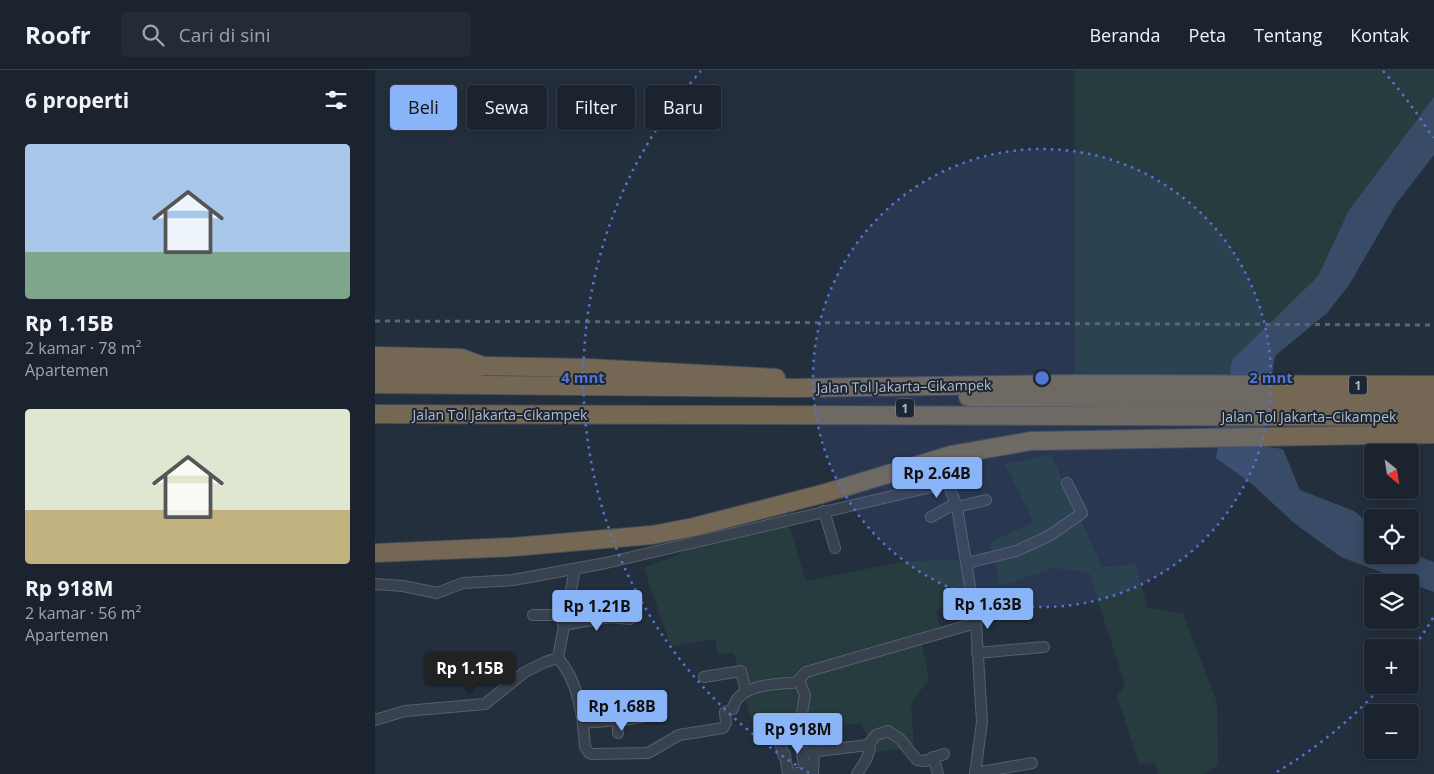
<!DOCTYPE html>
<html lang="id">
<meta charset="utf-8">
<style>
:root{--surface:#1b232e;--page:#242b36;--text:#f1f3f6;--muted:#a0a4aa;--line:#39404a;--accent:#8ab4f8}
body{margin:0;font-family:"Open Sans",sans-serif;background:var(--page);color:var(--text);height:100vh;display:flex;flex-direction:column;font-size:19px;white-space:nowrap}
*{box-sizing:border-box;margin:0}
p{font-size:16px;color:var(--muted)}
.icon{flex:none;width:28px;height:28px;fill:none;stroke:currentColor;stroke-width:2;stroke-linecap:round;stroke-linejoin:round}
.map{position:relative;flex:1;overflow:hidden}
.panel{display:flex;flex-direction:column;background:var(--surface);width:375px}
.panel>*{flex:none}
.hud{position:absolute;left:15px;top:15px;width:475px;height:45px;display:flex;gap:10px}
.needle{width:32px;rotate:150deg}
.controls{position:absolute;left:989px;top:374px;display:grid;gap:10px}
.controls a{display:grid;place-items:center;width:55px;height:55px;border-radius:5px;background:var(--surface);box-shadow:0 2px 12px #0003,0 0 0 1px var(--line);font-size:25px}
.price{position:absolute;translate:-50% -42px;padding:0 11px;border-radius:5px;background:var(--accent);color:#111;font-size:16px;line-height:32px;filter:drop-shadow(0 1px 2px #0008)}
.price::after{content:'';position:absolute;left:50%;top:30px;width:15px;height:11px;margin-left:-8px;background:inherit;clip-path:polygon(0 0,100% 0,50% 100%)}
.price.current{background:#222;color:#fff}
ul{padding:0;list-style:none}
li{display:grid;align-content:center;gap:10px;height:265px;padding:0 25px}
li span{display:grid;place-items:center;height:155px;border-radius:5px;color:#555}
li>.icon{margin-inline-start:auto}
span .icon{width:90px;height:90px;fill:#fffc;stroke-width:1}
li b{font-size:21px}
h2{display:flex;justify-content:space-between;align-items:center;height:60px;padding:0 25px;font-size:21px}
.pill{padding:0 18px;border-radius:5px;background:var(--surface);box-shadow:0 2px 12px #0003,0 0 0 1px var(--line);font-size:18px;line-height:45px}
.pill.current{background:var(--accent);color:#111}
header{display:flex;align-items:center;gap:30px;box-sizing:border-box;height:70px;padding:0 25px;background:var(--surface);border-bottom:1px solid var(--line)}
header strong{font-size:24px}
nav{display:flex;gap:28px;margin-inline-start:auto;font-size:18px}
.search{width:350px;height:45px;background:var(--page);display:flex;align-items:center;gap:12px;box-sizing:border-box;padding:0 18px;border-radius:5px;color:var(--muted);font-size:19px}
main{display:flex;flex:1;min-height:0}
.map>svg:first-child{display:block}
.green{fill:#263c3f}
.water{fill:#394c67}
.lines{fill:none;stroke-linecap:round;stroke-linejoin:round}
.river{stroke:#394c67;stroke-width:18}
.street-casing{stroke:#565f6c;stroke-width:12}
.highway-casing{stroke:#434c59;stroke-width:20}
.street{stroke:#38414e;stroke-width:10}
.highway{stroke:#746855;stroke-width:18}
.rail{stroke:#5a6575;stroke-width:3;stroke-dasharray:5 5;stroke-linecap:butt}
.ring{fill:none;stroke:#5274d3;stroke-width:2.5;stroke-dasharray:2.5 5}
.labels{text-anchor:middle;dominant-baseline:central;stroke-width:4;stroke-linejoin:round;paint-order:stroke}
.shield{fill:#1d2633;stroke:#878f9c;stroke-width:1}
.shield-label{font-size:12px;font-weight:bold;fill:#b4bcc9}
.street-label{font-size:14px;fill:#b4bcc9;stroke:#1d2633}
.centre{fill:#5274d3;stroke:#1d2633;stroke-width:2.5}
.ring-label{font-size:15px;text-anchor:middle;font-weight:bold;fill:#5274d3;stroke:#1d2633;stroke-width:4;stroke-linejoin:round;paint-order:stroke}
</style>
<header>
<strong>Roofr</strong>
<div class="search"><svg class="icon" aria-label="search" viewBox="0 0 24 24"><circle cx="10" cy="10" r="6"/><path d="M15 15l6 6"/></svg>Cari di sini</div>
<nav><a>Beranda</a><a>Peta</a><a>Tentang</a><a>Kontak</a></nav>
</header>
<main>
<section class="panel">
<h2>6 properti<svg class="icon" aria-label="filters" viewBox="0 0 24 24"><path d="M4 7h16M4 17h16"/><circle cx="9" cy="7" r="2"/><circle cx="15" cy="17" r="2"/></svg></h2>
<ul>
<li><span style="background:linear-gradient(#a9c7e8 70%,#7fa58c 0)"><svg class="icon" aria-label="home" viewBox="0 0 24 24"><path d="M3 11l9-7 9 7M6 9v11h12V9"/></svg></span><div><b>Rp 1.15B</b><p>2 kamar · 78 m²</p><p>Apartemen</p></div></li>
<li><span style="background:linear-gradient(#dfe7d0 65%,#c2b280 0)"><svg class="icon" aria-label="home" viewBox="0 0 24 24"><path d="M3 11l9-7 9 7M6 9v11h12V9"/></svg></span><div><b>Rp 918M</b><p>2 kamar · 56 m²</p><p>Apartemen</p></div></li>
</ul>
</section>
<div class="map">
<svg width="1059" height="704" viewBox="0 0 1059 704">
<rect width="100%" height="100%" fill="#242f3e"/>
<g class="green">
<path d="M699 0H1059V27L974 140 943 206 857 290 853 315 700 314Z"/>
<path d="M676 385 727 497 760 494 773 538 808 543 842 633 843 695 828 704H783L781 693 764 694 742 626 750 615 714 503 679 498 625 516 615 472 659 452 630 394Z"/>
<path d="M410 441 431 511 531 491 587 490 594 530 561 540 566 564 547 575 554 609 536 634 539 677 502 682 485 653 439 658 383 676 359 583 342 584 340 569 296 577 269 498Z"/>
</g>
<path class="water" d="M1059 27V85L1021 134 974 215 952 243 900 286 886 376 908 379 925 420 979 441 997 456 998 485H1035V483L1059 492V522L966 487 919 453 877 414 841 388 857 290 943 206 974 140Z"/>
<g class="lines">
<path class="river" d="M1021 485 1059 505"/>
<g class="street-casing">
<g id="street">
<path d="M582 437 611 430"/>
<path d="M449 441 460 478"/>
<path d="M556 447 581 433"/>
<path d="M592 493 641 481 674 466 707 443 692 413"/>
<path d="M200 499 183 588C204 612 208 647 210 677L214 683 217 684 273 683 304 665 348 658 351 653 350 642 358 639C362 615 398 614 418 613L424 610 431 602 601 553"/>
<path d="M0 514 28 516 62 523 88 513 138 510 231 493 573 413 582 437 601 553 607 652 600 704"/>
<path d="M158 545H191"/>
<path d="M188 555 235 547 255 549"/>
<path d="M602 583 669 577"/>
<path d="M329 607 366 601 371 621"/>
<path d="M424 610 430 625 426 649 433 662 439 683 438 704"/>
<path d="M0 650 30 641 110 634 150 602 170 592 183 588"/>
<path d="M243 650V663"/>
<path d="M208 653 255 649 281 644"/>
<path d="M405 672 408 685H410L413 704"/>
<path d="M493 675 501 665 513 661 525 669 542 690 550 691 569 684"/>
<path d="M558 687 563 704"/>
<path d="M600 703 657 693"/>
<path d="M415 704 430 702 427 683 493 675 495 679 491 690 482 704"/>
</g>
</g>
<g class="highway-casing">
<g id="highway">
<path d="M0 286 86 288 108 296"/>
<path d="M0 300 86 302 108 296 213 298 401 308"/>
<path d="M0 314 420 318 700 314 1059 315"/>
<path d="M593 327 1059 330"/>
<path d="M0 344 1059 347"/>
<path d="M0 483 138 477 277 465 319 457 447 424 576 385 656 371 1059 364"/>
</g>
</g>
<use href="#street" class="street"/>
<use href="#highway" class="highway"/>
<path class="rail" d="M0 251 1059 255"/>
</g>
<circle cx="667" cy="308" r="229" fill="#5274d3" fill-opacity=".12"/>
<g class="ring">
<circle cx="667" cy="308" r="229"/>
<path d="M1058 548A459 459 0 0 1 1036 581M1008 615A459 459 0 0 1 900 703M434 703A459 459 0 0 1 326 1M1008 1A459 459 0 0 1 1058 68"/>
</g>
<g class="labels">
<g class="shield">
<rect x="974" y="305.5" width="18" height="19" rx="4"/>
<rect x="521" y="328.5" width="18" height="19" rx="4"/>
</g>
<g class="shield-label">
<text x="983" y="315">1</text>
<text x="530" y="338">1</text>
</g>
<g class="street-label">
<text transform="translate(529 316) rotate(-1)">Jalan Tol Jakarta–Cikampek</text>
<text x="125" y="344">Jalan Tol Jakarta–Cikampek</text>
<text x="934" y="346">Jalan Tol Jakarta–Cikampek</text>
</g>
</g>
<circle cx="667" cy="308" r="8" class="centre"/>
<g class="ring-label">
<text x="896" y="313">2 mnt</text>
<text x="208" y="313">4 mnt</text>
</g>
</svg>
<div class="controls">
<a><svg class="needle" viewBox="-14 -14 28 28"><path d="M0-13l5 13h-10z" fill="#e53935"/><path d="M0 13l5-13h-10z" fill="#a0a4aa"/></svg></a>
<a><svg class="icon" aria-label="locate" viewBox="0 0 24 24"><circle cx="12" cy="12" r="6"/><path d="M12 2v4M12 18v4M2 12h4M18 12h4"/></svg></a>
<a><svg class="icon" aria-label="layers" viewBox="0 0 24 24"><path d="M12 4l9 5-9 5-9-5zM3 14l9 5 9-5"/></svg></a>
<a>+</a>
<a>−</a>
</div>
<b class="price" style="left:562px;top:429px">Rp 2.64B</b>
<b class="price" style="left:613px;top:560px">Rp 1.63B</b>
<b class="price" style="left:222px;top:562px">Rp 1.21B</b>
<b class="price current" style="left:95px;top:624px">Rp 1.15B</b>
<b class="price" style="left:247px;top:662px">Rp 1.68B</b>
<b class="price" style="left:423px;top:685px">Rp 918M</b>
<div class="hud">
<a class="pill current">Beli</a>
<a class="pill">Sewa</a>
<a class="pill">Filter</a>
<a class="pill">Baru</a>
</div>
</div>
</main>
